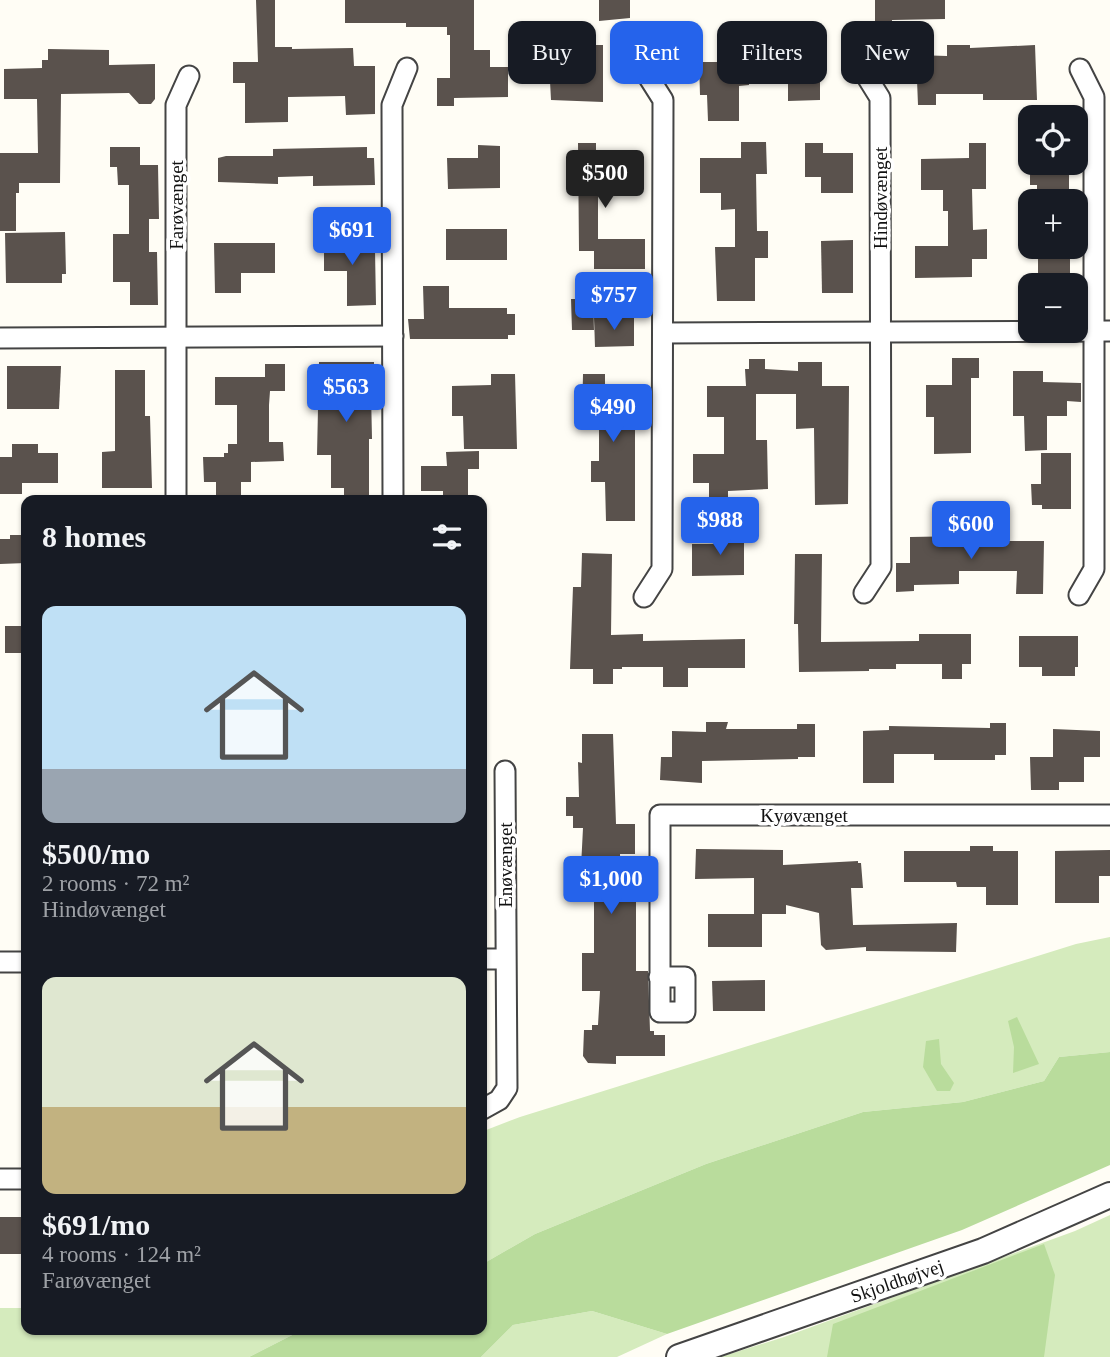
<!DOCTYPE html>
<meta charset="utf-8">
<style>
:root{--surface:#171b24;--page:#20242c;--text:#f1f3f6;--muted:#9ea1a6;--accent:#2563eb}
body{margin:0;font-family:"Times New Roman",serif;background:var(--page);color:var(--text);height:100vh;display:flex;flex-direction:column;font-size:26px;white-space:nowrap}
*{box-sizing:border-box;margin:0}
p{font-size:23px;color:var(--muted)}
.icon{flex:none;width:38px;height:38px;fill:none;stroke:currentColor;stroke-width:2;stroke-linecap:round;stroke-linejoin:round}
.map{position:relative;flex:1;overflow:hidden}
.details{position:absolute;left:21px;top:495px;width:466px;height:840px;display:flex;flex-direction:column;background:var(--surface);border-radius:14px;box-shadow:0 2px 5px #0004}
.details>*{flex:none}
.banner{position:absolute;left:508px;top:21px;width:497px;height:63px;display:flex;gap:14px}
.buttons{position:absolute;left:1018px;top:105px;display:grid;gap:14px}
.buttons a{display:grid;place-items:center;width:70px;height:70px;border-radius:14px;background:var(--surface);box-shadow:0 2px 5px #0004;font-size:35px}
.price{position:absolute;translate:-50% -60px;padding:0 16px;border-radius:7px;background:var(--accent);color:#fff;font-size:23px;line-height:46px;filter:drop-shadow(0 2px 4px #0008)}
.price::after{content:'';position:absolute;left:50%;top:42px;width:21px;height:16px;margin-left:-10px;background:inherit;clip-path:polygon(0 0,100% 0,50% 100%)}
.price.on{background:#222;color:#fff}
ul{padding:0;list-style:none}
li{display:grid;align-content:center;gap:14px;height:371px;padding:0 21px}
li span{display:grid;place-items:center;height:217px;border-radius:14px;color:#555}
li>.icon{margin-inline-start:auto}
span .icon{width:126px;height:126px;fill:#fffc;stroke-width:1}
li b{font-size:30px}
h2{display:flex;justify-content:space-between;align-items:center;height:84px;padding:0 21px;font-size:30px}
.tag{padding:0 24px;border-radius:14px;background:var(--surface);box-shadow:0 2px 5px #0004;font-size:24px;line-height:63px}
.tag.on{background:var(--accent);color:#fff}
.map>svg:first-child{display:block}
.green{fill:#d5ebbd}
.forest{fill:#b9dc9c}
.building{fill:#5a524d}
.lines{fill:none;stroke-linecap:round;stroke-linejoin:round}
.minor-casing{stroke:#444;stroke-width:23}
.tertiary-casing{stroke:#444;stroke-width:28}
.minor{stroke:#fff;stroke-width:19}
.tertiary{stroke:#fff;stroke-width:24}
.labels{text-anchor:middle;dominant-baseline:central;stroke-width:7;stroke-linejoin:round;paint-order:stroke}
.street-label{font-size:19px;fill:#111;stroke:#fff}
</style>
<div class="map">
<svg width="1110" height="1357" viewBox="0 0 1110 1357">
<rect width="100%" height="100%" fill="#fffdf5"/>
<g class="green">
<path d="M1110 937V1052L1059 1057 1044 1081 963 1102 863 1112 706 1164 535 1234 481 1265V1132L520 1117 1076 944Z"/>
<path d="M1110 1215V1357H720L784 1337 1075 1231Z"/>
<path d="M0 1308H26V1330H302L249 1357H0Z"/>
<path d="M592 1311 667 1334 617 1357H481L513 1325Z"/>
</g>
<g class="forest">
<path d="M1017 1017 1039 1064 1013 1073 1014 1047 1008 1021Z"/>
<path d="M939 1039 941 1064 954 1083 950 1091H937L923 1067 926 1041Z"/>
<path d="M1110 1052V1165L962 1230 667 1334 592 1311 513 1325 481 1357H249L302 1330H481V1265L535 1234 706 1164 863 1112 963 1102 1044 1081 1059 1057Z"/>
<path d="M1044 1244 1055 1275 1044 1357H827L833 1324Z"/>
</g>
<g class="building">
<path d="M256 0H275V47H292V49L353 48 354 66H375V114L346 115 345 96 288 97V122L245 123V83H233V62H258Z"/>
<path d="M345 0H474V50H490V67H508V97L454 98V106H437V78H450V35H447V27H406V23H345Z"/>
<path d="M599 0H630V18L599 21Z"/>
<path d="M875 0H945V19L892 20V23L875 22Z"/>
<path d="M562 45H603V102L551 100 549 62H562Z"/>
<path d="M947 45H970V48L1035 45 1037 100H983V94H936V105H918L916 55 947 56Z"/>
<path d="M728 46H748L749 85 739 86V121H708L707 95H700L699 62H728Z"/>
<path d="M793 46H817V61H820V100L788 101V61H793Z"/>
<path d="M48 49 109 50V65L155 64V99L151 104H139L129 93 61 94 60 183H19V193H16V231H0V153H38L37 99H4V69L42 68V60H48Z"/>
<path d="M741 142H766L767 174H756L757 231H768V258H755V301H717L715 247H735V209L721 210V193H700V158H741Z"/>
<path d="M578 143H596V160H633L634 192H598V239H645V269H594V251H579Z"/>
<path d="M805 143H823V153H853V193H821V177H805Z"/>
<path d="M969 143H986V189H972L973 230 987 229V259H972V277L915 278V246H948V211H943V190H921V159L969 158Z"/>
<path d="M478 145 500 146V188L448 189 447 158H478Z"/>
<path d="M110 147H140V165H158L159 219H149V252H157L158 305H130V282H113V234H129V185H118L117 167H110Z"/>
<path d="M367 147V158H374L375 185 313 186V176L278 177V184L218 182V158L226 156H273V149Z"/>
<path d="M1030 163H1069V201H1037V185H1030Z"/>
<rect x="446" y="229" width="61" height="31"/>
<path d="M65 232 66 274H62V283H6L5 233Z"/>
<path d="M324 232H353V250H375L376 305 347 306V271H324Z"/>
<path d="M853 240V293H822L821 241Z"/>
<path d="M214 243H275V273H241V293H215Z"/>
<rect x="1038" y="247" width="32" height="38"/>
<path d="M423 286H449V308H507V314H515V335H508V339H410L408 319H424Z"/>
<path d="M571 299H593L594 330H572Z"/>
<path d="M594 317H634V346L595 347Z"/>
<path d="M952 358H979V378H971V453L934 454V417H926V385H952Z"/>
<path d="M749 359H765V369L798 371V362H822V386H849L848 504 815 505 814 428 796 429V394H756V440H767L768 489 728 491V498H709V483H693V454H724V417H707V386H746L745 369H749Z"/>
<path d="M319 362H374V392H371L372 439H369V500H344V488H331V455H317Z"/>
<path d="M265 364H285V391H270L269 405V442H283L284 461 251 462V482H241V499H216V482H204L203 457H224V453H228V444H237V405H215V377H265Z"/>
<path d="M7 366H61L59 409H7Z"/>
<path d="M115 370H145V416H150L152 488H102V452L115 451Z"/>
<path d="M1013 371H1043V382L1081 383V402L1067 401V416H1047V450L1025 451 1024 416H1013Z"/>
<path d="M491 374H515L517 449H464L463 416H452V386L491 385Z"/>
<path d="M583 374H605V390L635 389V521H606L605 482H591V461H599V421H582Z"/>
<path d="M12 444H38V453H58V483H22V494H0V457H12Z"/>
<path d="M479 451V469H468V500H443V491H421V466H447L446 452Z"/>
<path d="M1041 453H1071V509H1042V505H1032L1031 484H1041Z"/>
<path d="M727 529H744V575L692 576V544H727Z"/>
<path d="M965 530H983V541H1044L1043 594H1016L1017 571H959V584L914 585V591L896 592V563H910V537L965 536Z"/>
<path d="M10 535H26V563L0 564V539H10Z"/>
<path d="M582 553 612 554 611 635 643 634V641L745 639V668H688V687H663V667H622V669H613V684H593V669H570L573 587H581Z"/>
<path d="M795 554H822L821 642 919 641V634H971V664H962V679H942V664H896V669H869V671L799 672 798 624H794Z"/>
<rect x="5" y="626" width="21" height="27"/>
<path d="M1019 636H1078V667H1075V676H1042V667H1019Z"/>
<path d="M706 722H728L726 729H797V724H815V757H798V759L702 761V783L660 780 661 757H672V731L706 732Z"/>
<path d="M990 723H1006V755H995V760H934V754H894V783H863V731L889 730V726L990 728Z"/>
<path d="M1053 729 1100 731V757H1084V782H1059V790H1031L1030 757H1053Z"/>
<path d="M582 734H613L616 824H635V854H620L621 889H636V971H648L650 1031H654V1035H665V1056H616V1064L588 1063 583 1056 584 1030H592V1025H598L600 991H582V953H594V892H591V867H581L583 828H573V816H566V797H579L578 762 582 763Z"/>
<path d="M970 846H993V851H1018V905H986V887H957L956 882H904V851H970Z"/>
<path d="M696 849 783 850V865L858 861V863H861L863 888H851L853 925 957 923 956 952 866 951V947L826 950 821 945 819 913 786 905V914H762V947H708V914H754V878L695 879Z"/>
<path d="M1110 850V876H1099V903H1055V851Z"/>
<path d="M765 980V1011H713L712 981Z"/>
<rect x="0" y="1217" width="26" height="37"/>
</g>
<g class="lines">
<g class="minor-casing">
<g id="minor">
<path d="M862 69 880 98 881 567 864 593"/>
<path d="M644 70 663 100 662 569 644 597"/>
<path d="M664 333 1110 331"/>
<path d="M0 338 393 336"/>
<path d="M176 500V105L189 76"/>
<path d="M393 500 392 105 407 68"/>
<path d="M1079 595 1094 569V97L1080 69"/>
<path d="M481 959H505"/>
<path d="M0 962H26"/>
<path d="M659 977H685V1012H660V815H1110"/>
<path d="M481 1110 499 1100 507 1088 505 771"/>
<path d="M0 1179H26"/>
</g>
</g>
<g class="tertiary-casing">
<path id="tertiary" d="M679 1357 983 1251 1110 1195"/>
</g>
<use href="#minor" class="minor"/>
<use href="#tertiary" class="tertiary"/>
</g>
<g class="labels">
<g class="street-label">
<text transform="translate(880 198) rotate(-90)">Hindøvænget</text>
<text transform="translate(176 205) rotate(-90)">Farøvænget</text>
<text x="804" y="815">Kyøvænget</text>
<text transform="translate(505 865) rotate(-90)">Enøvænget</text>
<text transform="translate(897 1281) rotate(-19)">Skjoldhøjvej</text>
</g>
</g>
</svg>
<div class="buttons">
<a><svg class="icon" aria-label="locate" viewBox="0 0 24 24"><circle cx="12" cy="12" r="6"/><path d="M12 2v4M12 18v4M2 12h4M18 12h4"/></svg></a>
<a>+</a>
<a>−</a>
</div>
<b class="price on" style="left:605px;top:210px">$500</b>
<b class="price" style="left:352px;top:267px">$691</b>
<b class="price" style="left:614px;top:332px">$757</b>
<b class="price" style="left:346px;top:424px">$563</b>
<b class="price" style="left:613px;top:444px">$490</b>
<b class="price" style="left:720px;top:557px">$988</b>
<b class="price" style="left:971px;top:561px">$600</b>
<b class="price" style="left:611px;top:916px">$1,000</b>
<div class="banner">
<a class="tag">Buy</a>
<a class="tag on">Rent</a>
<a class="tag">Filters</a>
<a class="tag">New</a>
</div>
<section class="details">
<h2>8 homes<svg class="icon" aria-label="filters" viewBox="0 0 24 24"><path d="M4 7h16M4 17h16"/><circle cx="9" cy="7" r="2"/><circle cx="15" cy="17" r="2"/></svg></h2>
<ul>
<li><span style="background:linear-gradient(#bfe0f5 75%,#9aa5b1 0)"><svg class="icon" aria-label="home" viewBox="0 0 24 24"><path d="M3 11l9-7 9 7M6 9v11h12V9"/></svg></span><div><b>$500/mo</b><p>2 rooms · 72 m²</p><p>Hindøvænget</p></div></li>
<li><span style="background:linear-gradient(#dfe7d0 60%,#c2b280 0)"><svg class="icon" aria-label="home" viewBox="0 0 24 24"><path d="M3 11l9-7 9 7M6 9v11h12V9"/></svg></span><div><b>$691/mo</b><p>4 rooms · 124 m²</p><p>Farøvænget</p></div></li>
</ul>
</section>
</div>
